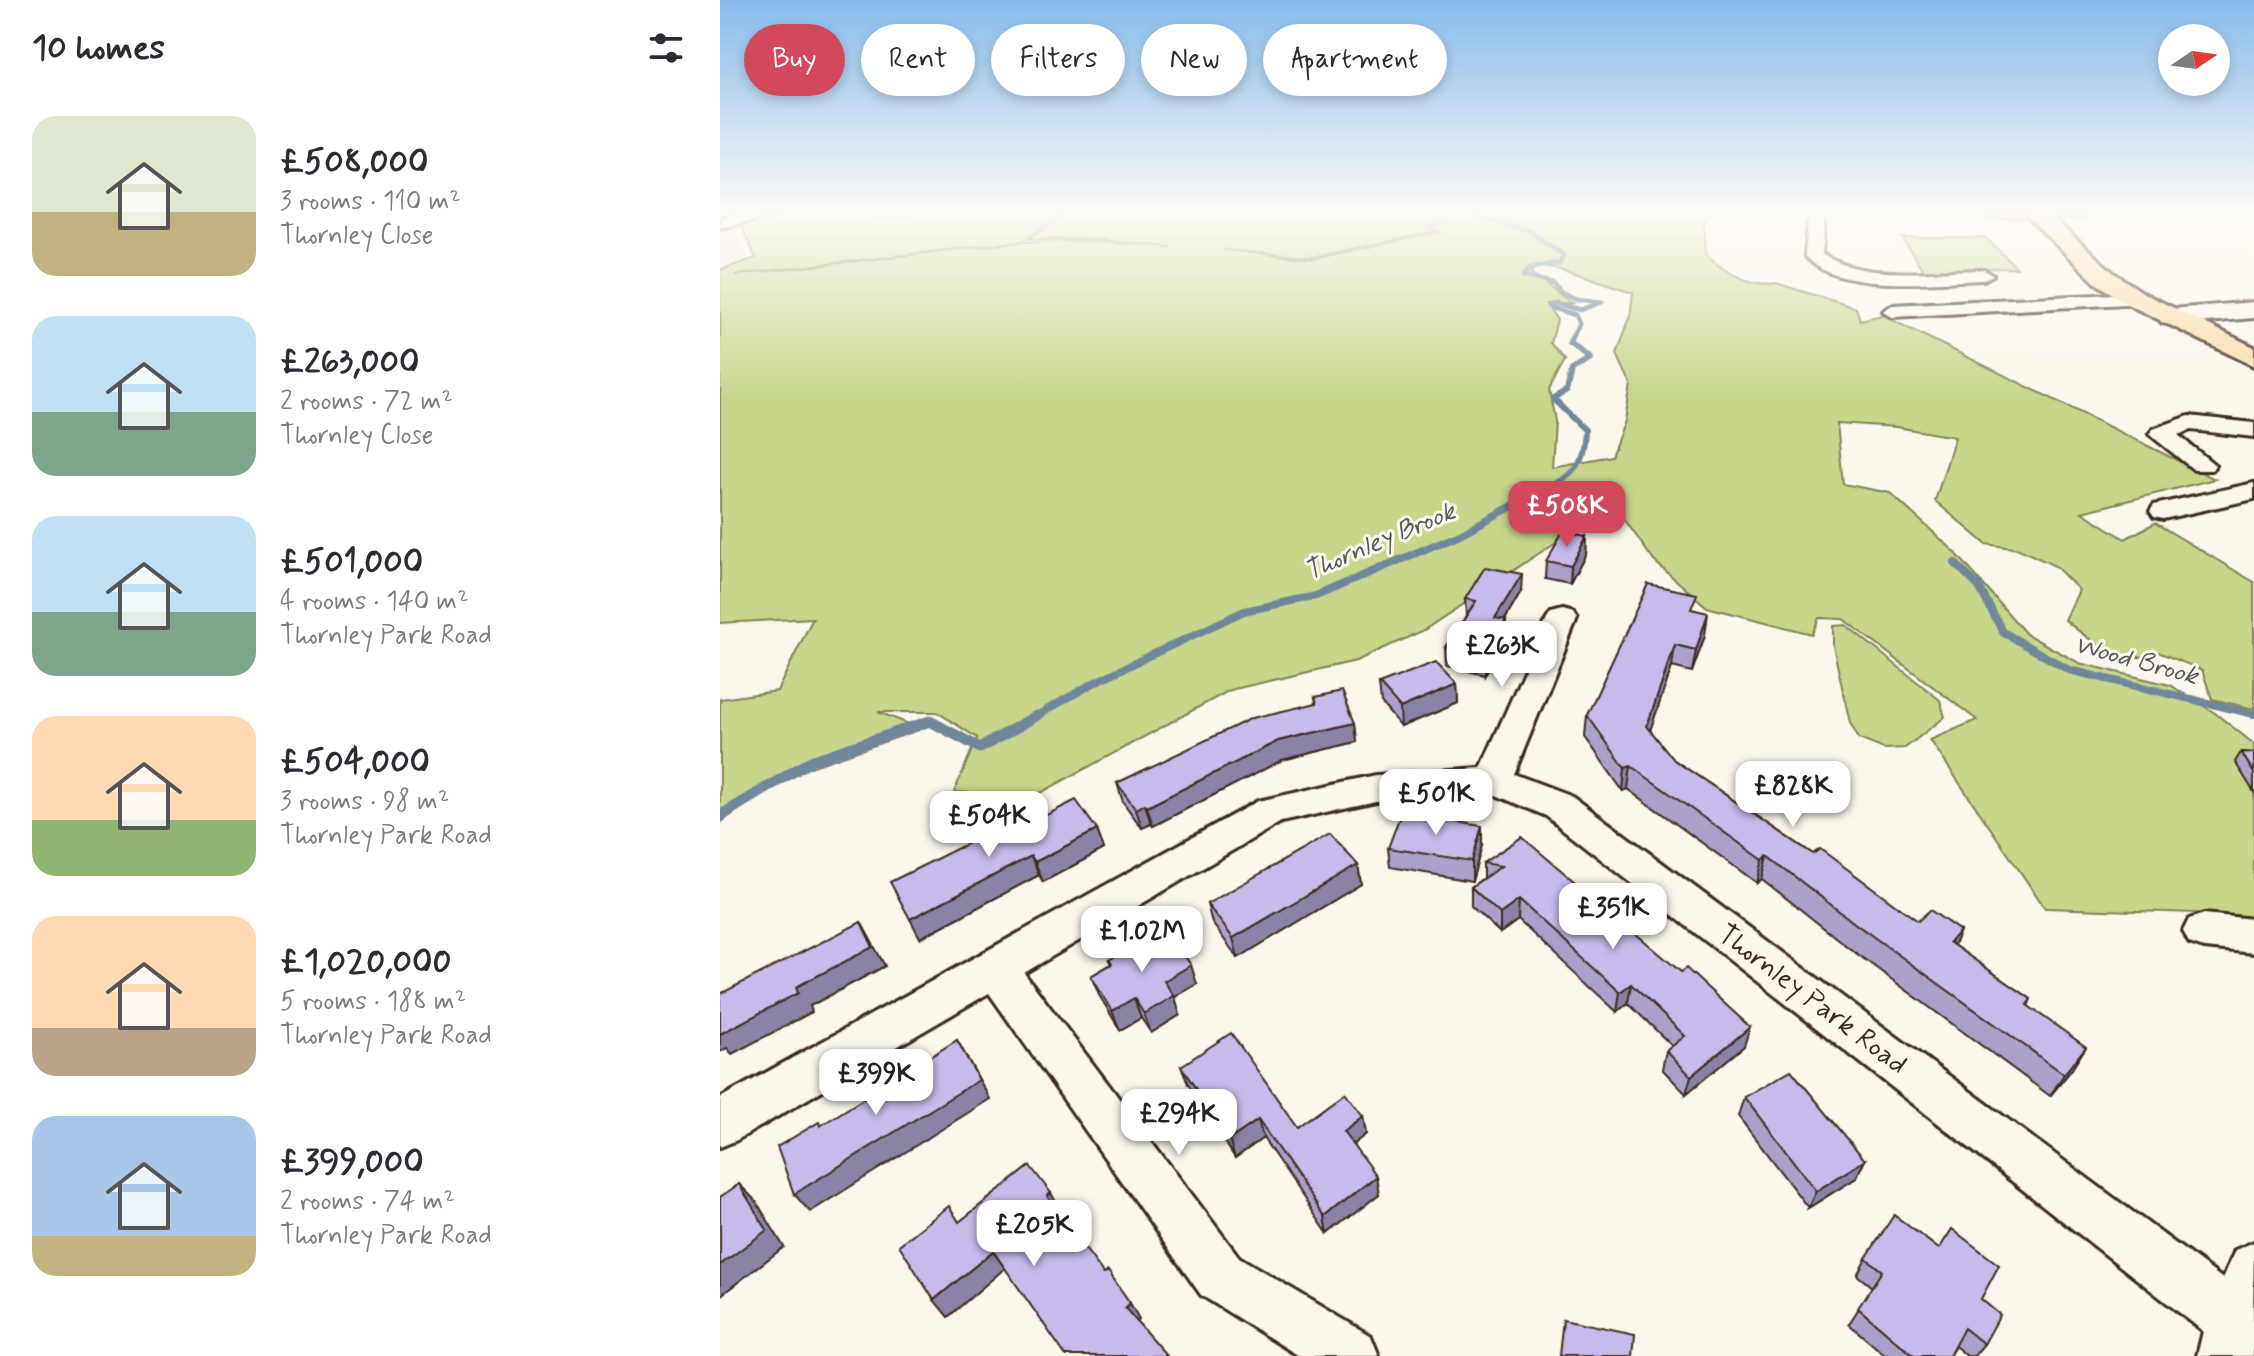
<!DOCTYPE html>
<meta charset="utf-8">
<style>
:root{--surface:#fff;--page:#f7f7f7;--text:#2b2b33;--muted:#7c7c81;--accent:#d1495b}
body{margin:0;font-family:Mynerve,sans-serif;background:var(--page);color:var(--text);height:100vh;display:flex;flex-direction:column;font-size:30px;white-space:nowrap}
*{box-sizing:border-box;margin:0}
p{font-size:26px;color:var(--muted)}
.icon{flex:none;width:44px;height:44px;fill:none;stroke:currentColor;stroke-width:2;stroke-linecap:round;stroke-linejoin:round}
.map{position:relative;flex:1;overflow:hidden}
.sheet{display:flex;flex-direction:column;background:var(--surface);width:720px}
.sheet>*{flex:none}
.top-card{position:absolute;left:24px;top:24px;width:760px;height:72px;display:flex;gap:16px}
.needle{width:52px;rotate:77deg}
.buttons{position:absolute;left:1438px;top:24px;display:grid;gap:16px}
.buttons a{display:grid;place-items:center;width:72px;height:72px;border-radius:50%;background:var(--surface);box-shadow:0 4px 12px #0003;font-size:40px}
.price{position:absolute;translate:-50% -68px;padding:0 18px;border-radius:16px;background:#fff;color:#222;font-size:26px;line-height:52px;filter:drop-shadow(0 2px 4px #0008)}
.price::after{content:'';position:absolute;left:50%;top:48px;width:24px;height:18px;margin-left:-12px;background:inherit;clip-path:polygon(0 0,100% 0,50% 100%)}
.price.on{background:var(--accent);color:#fff}
ul{padding:0;list-style:none}
li{display:flex;align-items:center;gap:24px;height:200px;padding:0 32px}
li span{display:grid;place-items:center;flex:none;width:224px;height:160px;border-radius:24px;color:#555}
li>.icon{margin-inline-start:auto}
span .icon{width:96px;height:96px;fill:#fffc;stroke-width:1}
li b{font-size:34px}
h2{display:flex;justify-content:space-between;align-items:center;height:96px;padding:0 32px;font-size:34px}
.tag{padding:0 28px;border-radius:36px;background:var(--surface);box-shadow:0 4px 12px #0003;font-size:28px;line-height:72px}
.tag.on{background:var(--accent);color:#fff}
main{display:flex;flex:1;min-height:0}
.map>svg:first-child{display:block}
.built{fill:#ebe5ec}
.green{fill:#c7d68b;stroke:#818054;stroke-width:2;fill-rule:evenodd}
.lines{fill:none;stroke-linecap:round;stroke-linejoin:round}
.stream-far3{stroke:#70869b;stroke-width:5}
.stream-far2{stroke:#70869b;stroke-width:6}
.stream-far1{stroke:#70869b;stroke-width:8}
.stream{stroke:#70869b;stroke-width:11}
.street-casing{stroke:#3b2a1e;stroke-width:6}
.secondary-casing{stroke:#3b2a1e;stroke-width:6}
.primary-casing{stroke:#3b2a1e;stroke-width:6}
.street{fill:#fbf7ec;fill-rule:evenodd}
.secondary{fill:#fbf7ec;fill-rule:evenodd}
.primary{fill:#fbddab;fill-rule:evenodd}
.wall{fill:#aba1cb;stroke:#3b2a1e;stroke-width:2}
.shaded-wall{fill:#8b83a5;stroke:#3b2a1e;stroke-width:2}
.building{fill:#c7bbec;stroke:#3b2a1e;stroke-width:2}
.labels{text-anchor:middle;dominant-baseline:central;stroke-width:6;stroke-linejoin:round;paint-order:stroke}
.water-label{font-size:26px;font-style:italic;fill:#55585d;stroke:#fbf7ec}
.near-street-label{font-size:28px;fill:#3b2a1e;stroke:#fbf7ec}
</style>
<main>
<section class="sheet">
<h2>10 homes<svg class="icon" aria-label="filters" viewBox="0 0 24 24"><path d="M4 7h16M4 17h16"/><circle cx="9" cy="7" r="2"/><circle cx="15" cy="17" r="2"/></svg></h2>
<ul>
<li><span style="background:linear-gradient(#dfe7d0 60%,#c2b280 0)"><svg class="icon" aria-label="home" viewBox="0 0 24 24"><path d="M3 11l9-7 9 7M6 9v11h12V9"/></svg></span><div><b>£508,000</b><p>3 rooms · 110 m²</p><p>Thornley Close</p></div></li>
<li><span style="background:linear-gradient(#bfe0f5 60%,#7fa58c 0)"><svg class="icon" aria-label="home" viewBox="0 0 24 24"><path d="M3 11l9-7 9 7M6 9v11h12V9"/></svg></span><div><b>£263,000</b><p>2 rooms · 72 m²</p><p>Thornley Close</p></div></li>
<li><span style="background:linear-gradient(#bfe0f5 60%,#7fa58c 0)"><svg class="icon" aria-label="home" viewBox="0 0 24 24"><path d="M3 11l9-7 9 7M6 9v11h12V9"/></svg></span><div><b>£501,000</b><p>4 rooms · 140 m²</p><p>Thornley Park Road</p></div></li>
<li><span style="background:linear-gradient(#ffd9b3 65%,#8fb573 0)"><svg class="icon" aria-label="home" viewBox="0 0 24 24"><path d="M3 11l9-7 9 7M6 9v11h12V9"/></svg></span><div><b>£504,000</b><p>3 rooms · 98 m²</p><p>Thornley Park Road</p></div></li>
<li><span style="background:linear-gradient(#ffd9b3 70%,#b9a48a 0)"><svg class="icon" aria-label="home" viewBox="0 0 24 24"><path d="M3 11l9-7 9 7M6 9v11h12V9"/></svg></span><div><b>£1,020,000</b><p>5 rooms · 188 m²</p><p>Thornley Park Road</p></div></li>
<li><span style="background:linear-gradient(#a9c7e8 75%,#c2b280 0)"><svg class="icon" aria-label="home" viewBox="0 0 24 24"><path d="M3 11l9-7 9 7M6 9v11h12V9"/></svg></span><div><b>£399,000</b><p>2 rooms · 74 m²</p><p>Thornley Park Road</p></div></li>
</ul>
</section>
<div class="map">
<svg width="1534" height="1356" viewBox="0 0 1534 1356">
<rect width="100%" height="100%" fill="#fbf7ec"/>
<filter id="ink" filterUnits="userSpaceOnUse"><feTurbulence type="fractalNoise" baseFrequency=".0125" numOctaves="2"/><feDisplacementMap in="SourceGraphic" scale="16" xChannelSelector="R" yChannelSelector="G"/><feConvolveMatrix kernelMatrix="1 2 1 2 8 2 1 2 1" color-interpolation-filters="sRGB"/></filter>
<g filter="url(#ink)">
<path class="built" d="M12 223 28 258 0 269V227Z"/>
<g class="green">
<path d="M74 210H133L173 220 207 210H347L303 241 15 275 302 242 363 241 451 247 368 239H309L352 210H729L722 221 707 227 714 232 592 257 503 250 593 259 720 232 710 228 727 222 733 210H858C867 216 972 210 992 210L984 223 986 255C1004 272 1031 287 1056 283L1136 308 1140 320 1162 315 1495 479 1362 512 1405 539 1435 523 1534 582V709L1492 699 1482 670 1438 652C1402 669 1371 641 1345 620L1359 590 1335 566 1299 549 1266 544 1215 501 1235 437 1176 427 1117 423 1123 484 1170 493 1235 552 1306 634 1359 663 1450 685 1495 713 1534 744V919L1475 913 1325 908 1210 740 1257 720 1123 619 1099 618 1092 634 987 607 934 561 888 496 851 532 704 630 636 661 510 690 315 796 234 792 257 738 217 712H158L202 729 70 774 0 823V699L57 691 93 618 0 623V270L36 258 19 222ZM817 266C850 267 880 283 913 292L910 317 897 354 911 385 905 421 891 456 832 467 835 421 829 390 845 360 831 343 837 320 826 304 852 303 811 273Z"/>
<path d="M1182 238H1266L1297 268 1203 270Z"/>
<path d="M1126 625 1220 700 1225 717 1185 748 1164 749 1139 739 1130 723 1113 646V626Z"/>
</g>
<g class="lines">
<path class="stream-far3" d="M747 210 766 219 809 231 844 255 839 263 810 268 803 276 833 283 841 292 856 299 882 302 860 310 835 303 829 307 855 315 859 324 852 338"/>
<path class="stream-far2" d="M796 504C837 482 863 481 865 430L833 399 847 391 852 370 871 359 850 343 853 336"/>
<g class="stream-far1">
<path d="M1235 563 1259 587 1283 632 1349 670 1534 714"/>
<path d="M313 718 377 681 524 611 596 596 740 534 800 502"/>
</g>
<path class="stream" d="M0 816 91 761 210 721 260 748 316 716"/>
<g class="street-casing">
<g id="street">
<path d="M38 210H69L66 213 0 228V218Z"/>
<path d="M1089 210H1105L1102 254C1143 282 1215 270 1264 270L1273 275 1264 280C1216 281 1118 295 1085 256Z"/>
<path d="M1416 293 1423 295 1425 299 1423 303 1172 317 1163 311 1172 305Z"/>
<path d="M1469 416 1534 423V437L1471 430 1458 435 1495 465 1492 470H1474L1429 434 1433 429Z"/>
<path d="M1534 483V499L1443 519 1434 517 1430 511 1434 505Z"/>
<path d="M842 610 853 613 857 619 794 774 852 796 1503 1279 1515 1250 1534 1242 1533 1356H1477L1483 1331 826 816 771 793 656 801 561 822 304 973 519 1257 651 1336 659 1356H579L481 1295 269 993 17 1140 0 1147V1098L538 801 656 775 761 768 827 619 831 613Z"/>
<path d="M1484 914 1534 919V953L1484 948 1469 943 1463 931 1469 919Z"/>
</g>
</g>
<g class="secondary-casing">
<path id="secondary" d="M1534 302V318L1451 325 1442 323 1438 317 1442 311 1451 309Z"/>
</g>
<g class="primary-casing">
<path id="primary" d="M1300 210H1323L1394 273 1425 294 1534 347V366L1407 304 1376 283Z"/>
</g>
<use href="#street" class="street"/>
<use href="#secondary" class="secondary"/>
<use href="#primary" class="primary"/>
</g>
<g class="wall">
<path d="M1256 210H1308L1305 219H1266Z"/>
<path d="M1327 210H1368L1364 220 1338 219Z"/>
<path d="M867 536 866 554 850 584 825 579 826 561Z"/>
<path d="M801 592 785 620 786 639 765 675 727 666 726 647 746 617 745 599Z"/>
<path d="M974 610 985 635 972 672 952 667 930 730 954 760 1093 854 1198 921 1311 999 1308 1006 1352 1069 1330 1096 1129 948 1042 879 1037 883 908 789 903 791 865 737 867 715Z"/>
<path d="M659 684H737L738 703 681 727 661 703Z"/>
<path d="M595 697 635 723 637 742 562 760 433 826 431 824 422 828 403 802 397 783 596 703Z"/>
<path d="M1521 752 1534 753V792L1515 762Z"/>
<path d="M377 830 384 849 323 882 319 875 200 938 263 847Z"/>
<path d="M802 837 1024 1046 966 1094 942 1069 946 1051 952 1046 908 1003 897 1012 798 920 780 933 751 906V887L763 878V863Z"/>
<path d="M762 845 752 881 670 867 668 848Z"/>
<path d="M638 865 641 884 518 958 492 923 487 904Z"/>
<path d="M421 947 477 984 455 997 460 1015 431 1033 421 1018 400 1030 379 995 371 976 391 964 389 960Z"/>
<path d="M461 1066 577 1127 643 1116 646 1134 633 1144 659 1194 608 1234 543 1138 515 1158 468 1084Z"/>
<path d="M1024 1097 1145 1160 1136 1178 1088 1208 1018 1116Z"/>
<path d="M1146 1258 1261 1299 1264 1344 1254 1356H1247L1235 1346 1229 1356H1166L1129 1324 1152 1287 1137 1275Z"/>
</g>
<g class="shaded-wall">
<path d="M867 536 866 554 850 584 851 566Z"/>
<path d="M802 574 801 592 775 636V618Z"/>
<path d="M988 613 985 635 972 672 976 650Z"/>
<path d="M786 620V639L765 675V656Z"/>
<path d="M955 645 952 667 924 748 927 726Z"/>
<path d="M737 684 738 703 681 727 680 708Z"/>
<path d="M635 723 637 742 562 760 433 826 427 807 558 741Z"/>
<path d="M911 766 908 789 903 791 905 768Z"/>
<path d="M425 804 431 824 422 828 416 809Z"/>
<path d="M762 826V845L752 881V861Z"/>
<path d="M377 830 384 849 323 882 315 862Z"/>
<path d="M311 856 319 875 200 938 190 919Z"/>
<path d="M1048 856 1042 879 1037 883 1043 860Z"/>
<path d="M638 865 641 884 518 958 513 938Z"/>
<path d="M799 900 798 920 780 933V914Z"/>
<path d="M141 922 165 966 90 1006 92 1012 12 1054 7 1048 0 1052V1034L76 987Z"/>
<path d="M1240 931 1230 954 1229 942Z"/>
<path d="M471 965 477 984 455 997 460 1015 431 1033 424 1014 444 981Z"/>
<path d="M911 984 908 1003 897 1012 900 992Z"/>
<path d="M414 998 421 1018 400 1030 392 1011Z"/>
<path d="M1030 1027 1024 1046 966 1094 971 1076Z"/>
<path d="M237 1040 270 1099 90 1212 74 1194Z"/>
<path d="M1366 1047 1352 1069 1330 1096 1344 1074Z"/>
<path d="M643 1116 646 1134 626 1150 623 1131Z"/>
<path d="M538 1120 543 1138 515 1158 509 1140Z"/>
<path d="M1145 1160 1136 1178 1088 1208 1096 1191Z"/>
<path d="M656 1176 659 1194 608 1234 605 1217Z"/>
<path d="M19 1184 36 1201 64 1247 0 1296V1265Z"/>
<path d="M331 1193 341 1211 338 1214 327 1196Z"/>
<path d="M273 1251 285 1268 228 1317 214 1300Z"/>
<path d="M410 1303 419 1319 414 1324 405 1308Z"/>
</g>
<g class="building">
<path d="M843 531 867 536 851 566 826 561Z"/>
<path d="M765 567 802 574 775 618 786 620 765 656 726 647 756 601 745 599Z"/>
<path d="M928 584 977 594 971 609 988 613 976 650 955 645 927 726 954 760 1093 854 1100 849 1198 921 1210 910 1240 931 1229 942 1311 999 1307 1005 1366 1047 1344 1074 1137 925 1048 856 1043 860 911 766 905 768 867 715Z"/>
<path d="M716 662 737 684 680 708 659 684Z"/>
<path d="M622 691 635 723 558 741 427 807 425 804 416 809 397 783 532 718 597 703 595 697Z"/>
<path d="M1521 752 1534 753V773Z"/>
<path d="M356 800 377 830 315 862 311 856 190 919 170 882 258 838 263 847Z"/>
<path d="M681 813 762 826 752 861 668 848Z"/>
<path d="M610 834 638 865 513 938 487 904Z"/>
<path d="M802 837 961 972 966 968 1030 1027 971 1076 946 1051 965 1036 911 984 900 992 799 900 780 914 751 887 781 866 763 863Z"/>
<path d="M141 922 153 947 76 987 78 993 0 1034V994Z"/>
<path d="M448 932 471 965 444 981 454 996 424 1014 414 998 392 1011 371 976 392 964 389 960 418 943 421 947Z"/>
<path d="M511 1033 577 1127 625 1092 643 1116 623 1131 656 1176 605 1217 538 1120 509 1140 461 1066Z"/>
<path d="M237 1040 259 1080 74 1194 57 1147 99 1122 100 1126Z"/>
<path d="M1071 1070 1145 1160 1096 1191 1024 1097Z"/>
<path d="M310 1166 331 1193 327 1196 355 1235 384 1274 388 1271 410 1303 405 1308 447 1356H346L273 1251 214 1300 179 1245 229 1206 239 1222Z"/>
<path d="M19 1184 47 1230 0 1265V1197Z"/>
<path d="M1174 1215 1219 1249 1232 1229 1279 1265 1261 1299 1280 1315 1264 1344 1244 1328 1229 1356H1194L1138 1308 1162 1271 1146 1258Z"/>
<path d="M843 1319 915 1334 913 1356H839Z"/>
</g>
</g>
<linearGradient id="sky" x2="0" y2="1"><stop stop-color="#86baeb"/><stop offset="0.53" stop-color="#fdfbf6"/><stop offset="1" stop-color="#fdfbf6" stop-opacity="0"/></linearGradient>
<rect width="1534" height="400" fill="url(#sky)"/>
<g class="labels">
<g class="water-label">
<text transform="translate(660 542) rotate(-23)">Thornley Brook</text>
<text transform="translate(1416 661) rotate(15)">Wood Brook</text>
</g>
<g class="near-street-label">
<text transform="translate(1092 1000) rotate(37)">Thornley Park Road</text>
</g>
</g>
</svg>
<div class="buttons">
<a><svg class="needle" viewBox="-14 -14 28 28"><path d="M0-13l5 13h-10z" fill="#e53935"/><path d="M0 13l5-13h-10z" fill="#7c7c81"/></svg></a>
</div>
<b class="price on" style="left:847px;top:549px">£508K</b>
<b class="price" style="left:782px;top:689px">£263K</b>
<b class="price" style="left:1073px;top:829px">£828K</b>
<b class="price" style="left:716px;top:837px">£501K</b>
<b class="price" style="left:269px;top:859px">£504K</b>
<b class="price" style="left:893px;top:951px">£351K</b>
<b class="price" style="left:422px;top:974px">£1.02M</b>
<b class="price" style="left:156px;top:1117px">£399K</b>
<b class="price" style="left:459px;top:1157px">£294K</b>
<b class="price" style="left:314px;top:1268px">£205K</b>
<div class="top-card">
<a class="tag on">Buy</a>
<a class="tag">Rent</a>
<a class="tag">Filters</a>
<a class="tag">New</a>
<a class="tag">Apartment</a>
</div>
</div>
</main>
